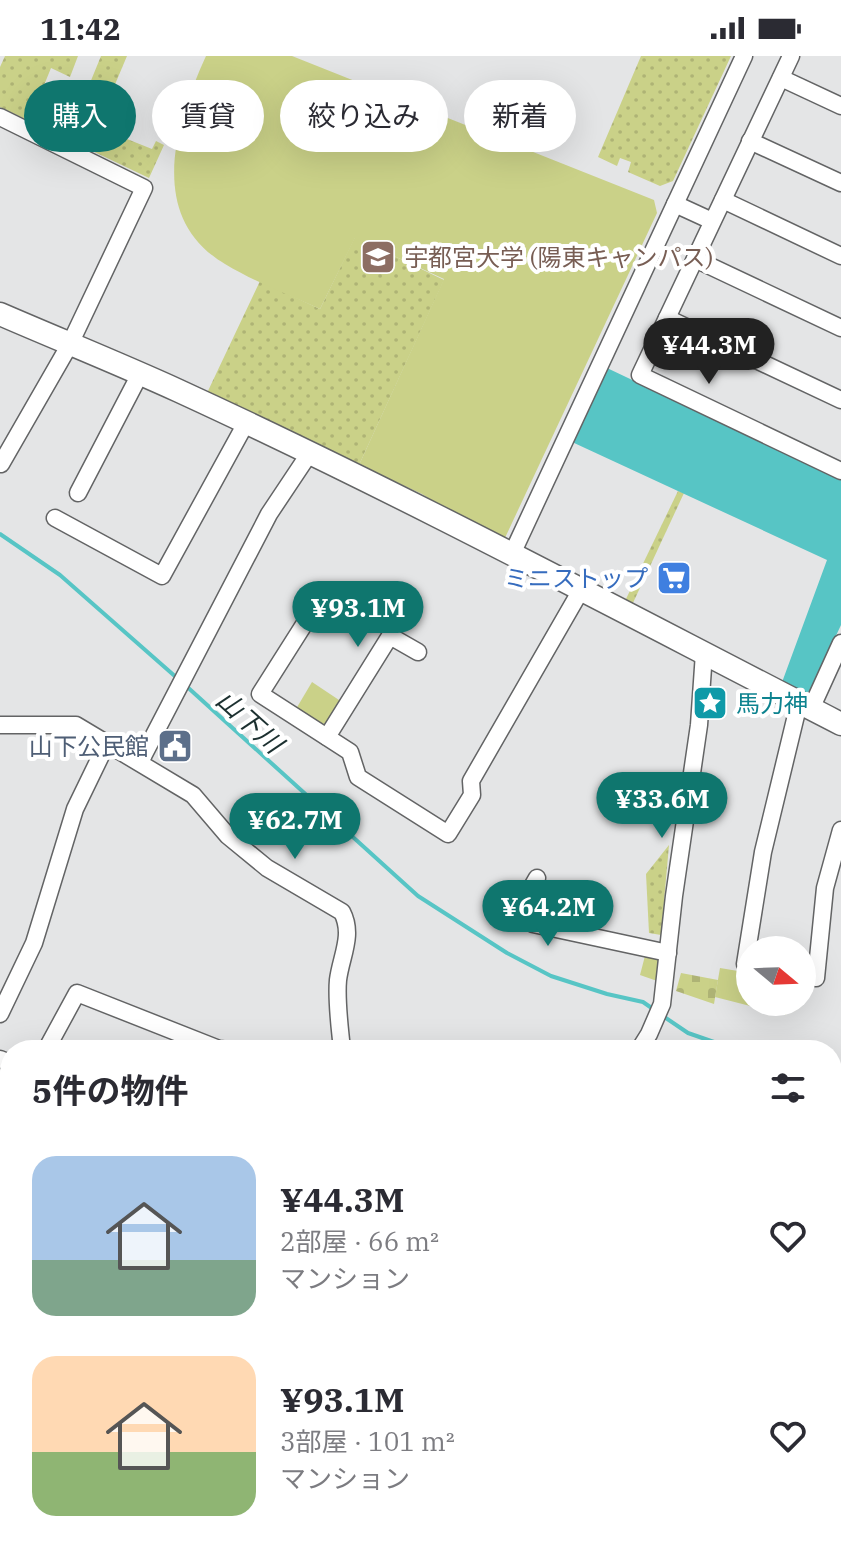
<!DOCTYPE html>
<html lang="ja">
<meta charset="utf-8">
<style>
:root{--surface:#fff;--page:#f2f2f3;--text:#2b2b33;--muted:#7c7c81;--accent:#0f766e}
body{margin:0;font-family:"IBM Plex Serif","Noto Sans JP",serif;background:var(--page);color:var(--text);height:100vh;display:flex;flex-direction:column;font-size:30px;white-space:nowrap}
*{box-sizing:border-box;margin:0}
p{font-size:26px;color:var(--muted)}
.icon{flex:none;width:44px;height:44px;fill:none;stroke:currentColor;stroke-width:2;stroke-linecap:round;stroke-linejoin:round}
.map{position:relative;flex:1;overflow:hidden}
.side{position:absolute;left:0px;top:984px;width:842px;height:514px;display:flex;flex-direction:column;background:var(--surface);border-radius:32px 32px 0 0;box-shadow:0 8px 32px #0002}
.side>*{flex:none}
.guide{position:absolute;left:24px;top:24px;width:794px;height:72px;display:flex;gap:16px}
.needle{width:52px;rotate:109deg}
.controls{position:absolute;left:736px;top:880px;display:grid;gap:16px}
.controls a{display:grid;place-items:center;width:80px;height:80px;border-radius:50%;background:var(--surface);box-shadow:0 8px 32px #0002;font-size:40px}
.price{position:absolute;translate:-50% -68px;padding:0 18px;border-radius:28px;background:var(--accent);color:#fff;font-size:26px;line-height:52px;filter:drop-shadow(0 2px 4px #0008)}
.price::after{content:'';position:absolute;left:50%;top:48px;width:24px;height:18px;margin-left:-12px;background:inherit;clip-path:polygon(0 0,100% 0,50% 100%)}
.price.active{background:#222;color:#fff}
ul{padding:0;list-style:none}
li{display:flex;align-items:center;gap:24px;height:200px;padding:0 32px}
li span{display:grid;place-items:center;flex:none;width:224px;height:160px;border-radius:24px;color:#555}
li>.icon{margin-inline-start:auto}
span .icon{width:96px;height:96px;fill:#fffc;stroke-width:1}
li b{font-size:34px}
h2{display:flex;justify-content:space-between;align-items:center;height:96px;padding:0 32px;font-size:34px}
.chip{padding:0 28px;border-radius:36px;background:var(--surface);box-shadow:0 8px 32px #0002;font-size:28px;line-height:72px}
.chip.active{background:var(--accent);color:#fff}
.status{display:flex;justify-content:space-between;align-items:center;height:56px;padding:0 40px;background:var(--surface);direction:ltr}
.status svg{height:22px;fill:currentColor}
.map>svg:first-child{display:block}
.grass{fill:url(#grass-dots)}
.cemetery{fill:url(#cemetery-stones)}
.park{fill:#cad188}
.water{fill:#57c5c5}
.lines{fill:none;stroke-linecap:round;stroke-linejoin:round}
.stream{stroke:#57c5c5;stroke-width:4}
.street-casing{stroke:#636465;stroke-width:19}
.secondary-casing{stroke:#636465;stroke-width:25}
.street{stroke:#fff;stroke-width:16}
.secondary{stroke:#fff;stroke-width:22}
.tram{stroke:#808181;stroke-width:2}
.labels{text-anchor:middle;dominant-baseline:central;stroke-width:8;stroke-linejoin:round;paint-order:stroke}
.education-label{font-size:24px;fill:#785e54;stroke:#fff;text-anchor:start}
.shop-label{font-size:24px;fill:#366cbe;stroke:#fff;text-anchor:end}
.culture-label{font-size:24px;fill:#0d838f;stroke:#fff;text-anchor:start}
.service-label{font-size:24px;fill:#4e5e75;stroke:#fff;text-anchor:end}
.water-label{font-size:26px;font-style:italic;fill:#1c3030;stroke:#fff}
</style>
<div class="status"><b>11:42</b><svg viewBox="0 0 49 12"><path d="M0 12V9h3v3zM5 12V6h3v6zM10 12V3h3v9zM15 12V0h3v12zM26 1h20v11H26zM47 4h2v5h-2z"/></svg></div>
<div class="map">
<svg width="841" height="1497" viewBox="0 0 841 1497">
<defs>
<pattern id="grass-dots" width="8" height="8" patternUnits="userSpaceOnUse" patternTransform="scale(2)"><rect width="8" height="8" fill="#cad188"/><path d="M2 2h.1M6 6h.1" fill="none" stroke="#aeb375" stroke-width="1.8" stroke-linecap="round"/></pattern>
<pattern id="cemetery-stones" width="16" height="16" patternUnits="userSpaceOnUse" patternTransform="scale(2)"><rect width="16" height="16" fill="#cad188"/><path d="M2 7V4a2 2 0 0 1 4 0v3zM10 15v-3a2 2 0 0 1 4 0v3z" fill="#aeb375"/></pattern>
</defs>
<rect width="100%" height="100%" fill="#e4e5e6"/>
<g class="grass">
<path d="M5 0H78L70 21 51 12 36 49 74 66 101 0H127L97 71 152 93 156 85 164 89 149 122 0 51V11Z"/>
<path d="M641 0H731L673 125 660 130 628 116 631 106 620 102 617 110 598 101Z"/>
<path d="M355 181 444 224 359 409 207 337 260 225 320 253Z"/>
<path d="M678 435 684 437 632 549 625 545Z"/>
<path d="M669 789 661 879 649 877 646 818Z"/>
</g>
<path class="cemetery" d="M681 917 718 924 714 948 676 935Z"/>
<g class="park">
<path d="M206 0H292L654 144 657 157 504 484 453 458 422 438 359 409 444 223 355 182 320 253C289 239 255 226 225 208 146 161 175 68 206 0Z"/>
<path d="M312 626 342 646 329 667 321 668 296 653Z"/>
<path d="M646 896C662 900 660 912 660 926L640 919Z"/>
<path d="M720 912 750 917V946H801L785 959 715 941Z"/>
</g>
<path class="water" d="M607 312 841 423V569L810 635 800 639 781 629 827 504 572 386Z"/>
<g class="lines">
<g class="stream">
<path d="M0 478 60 519 177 622"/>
<path d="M184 628 418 840 507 897 551 920 607 938 643 946 656 955"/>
<path d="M663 960 688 977 737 994"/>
<path d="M832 1027 841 1030"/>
<path d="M0 1165 10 1169"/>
<path d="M832 1278 841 1282"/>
<path d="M0 1472 10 1477"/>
<path d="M33 1488 51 1497"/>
<path d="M663 1488 671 1492"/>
</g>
<g class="street-casing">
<g id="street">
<path d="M791 0 640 319 841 415"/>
<path d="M781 22 841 50"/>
<path d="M0 61 144 132 70 288 1 408"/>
<path d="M750 85 841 127"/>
<path d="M723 144 841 200"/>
<path d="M675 148 712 165"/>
<path d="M695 203 841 272"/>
<path d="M667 262 841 344"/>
<path d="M78 437 140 318"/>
<path d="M55 462 162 520 246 367"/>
<path d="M512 498 744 0"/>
<path d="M305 567 260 638 350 696 358 721 448 778 472 739 471 725 581 534"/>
<path d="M811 653 841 587"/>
<path d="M0 669H76L193 739 228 780 267 812 342 856C354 879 341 900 338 924 336 946 340 972 342 994"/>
<path d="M327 681 390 580 418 596"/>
<path d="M140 706 269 458 309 398"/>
<path d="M537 822 517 857 533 868 668 897"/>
<path d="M750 909 745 908 763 796 799 647"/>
<path d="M802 919 816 922 825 832 841 774"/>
<path d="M0 958 34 887 75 753 107 687"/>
<path d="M46 994 77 937 219 993 229 994"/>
<path d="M639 994 649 978 662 948 674 840 699 669 704 597"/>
<path d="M0 1003 10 1007"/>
<path d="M0 1150 10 1155"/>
<path d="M832 1362 841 1357"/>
<path d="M832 1405 841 1398"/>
<path d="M0 1456 10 1461"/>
<path d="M64 1488 84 1497"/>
<path d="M684 1488 699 1497"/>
<path d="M471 1497 476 1488"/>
<path d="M733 1497 737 1488"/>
<path d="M770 1497 773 1488"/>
</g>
</g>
<g class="secondary-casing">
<path id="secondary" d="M0 258C60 284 120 308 179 335 403 438 621 555 841 668"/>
</g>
<use href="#street" class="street"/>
<use href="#secondary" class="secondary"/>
<g class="tram">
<path d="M832 1387 841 1381"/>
<path d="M755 1497 758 1488"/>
</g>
</g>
<defs>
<g id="university-square" transform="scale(1.8)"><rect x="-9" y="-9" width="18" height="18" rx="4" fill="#8d6e63" stroke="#fff"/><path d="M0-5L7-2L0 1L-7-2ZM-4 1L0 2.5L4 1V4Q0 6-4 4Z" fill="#fff"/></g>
<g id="supermarket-square" transform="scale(1.8)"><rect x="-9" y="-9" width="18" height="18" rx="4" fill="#3f7fe0" stroke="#fff"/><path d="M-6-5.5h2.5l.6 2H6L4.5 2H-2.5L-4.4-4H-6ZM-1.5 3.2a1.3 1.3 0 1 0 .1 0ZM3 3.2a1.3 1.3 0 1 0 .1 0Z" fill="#fff"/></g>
<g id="sight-square" transform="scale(1.8)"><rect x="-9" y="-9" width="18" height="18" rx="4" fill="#0f9aa8" stroke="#fff"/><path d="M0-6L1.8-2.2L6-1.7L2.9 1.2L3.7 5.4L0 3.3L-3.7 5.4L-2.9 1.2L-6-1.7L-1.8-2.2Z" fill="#fff"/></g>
<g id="civic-square" transform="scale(1.8)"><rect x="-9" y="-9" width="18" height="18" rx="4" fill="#5c6f8a" stroke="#fff"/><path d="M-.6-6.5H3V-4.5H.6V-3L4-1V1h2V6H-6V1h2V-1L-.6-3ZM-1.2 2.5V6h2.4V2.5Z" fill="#fff"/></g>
</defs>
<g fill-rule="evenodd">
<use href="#university-square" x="378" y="201"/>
<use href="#supermarket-square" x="674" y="522"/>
<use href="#sight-square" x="710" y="647"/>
<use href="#civic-square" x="175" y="690"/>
</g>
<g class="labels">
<g class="education-label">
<text x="404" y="201">宇都宮大学 (陽東キャンパス)</text>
</g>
<g class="shop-label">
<text x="648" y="522">ミニストップ</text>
</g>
<g class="culture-label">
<text x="736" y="647">馬力神</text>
</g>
<g class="service-label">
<text x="149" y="690">山下公民館</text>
</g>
<g class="water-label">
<text transform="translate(250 665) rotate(42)">山下川</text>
</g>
</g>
</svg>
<div class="controls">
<a><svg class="needle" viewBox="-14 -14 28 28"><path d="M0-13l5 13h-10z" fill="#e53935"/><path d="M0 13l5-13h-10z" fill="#7c7c81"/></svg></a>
</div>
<b class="price active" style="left:709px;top:330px">¥44.3M</b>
<b class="price" style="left:358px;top:593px">¥93.1M</b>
<b class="price" style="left:662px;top:784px">¥33.6M</b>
<b class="price" style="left:295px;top:805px">¥62.7M</b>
<b class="price" style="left:548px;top:892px">¥64.2M</b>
<div class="guide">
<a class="chip active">購入</a>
<a class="chip">賃貸</a>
<a class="chip">絞り込み</a>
<a class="chip">新着</a>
</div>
<section class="side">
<h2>5件の物件<svg class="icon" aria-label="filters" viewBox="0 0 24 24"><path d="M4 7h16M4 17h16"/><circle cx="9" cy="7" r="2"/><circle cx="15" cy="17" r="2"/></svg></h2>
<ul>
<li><span style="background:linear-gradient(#a9c7e8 65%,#7fa58c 0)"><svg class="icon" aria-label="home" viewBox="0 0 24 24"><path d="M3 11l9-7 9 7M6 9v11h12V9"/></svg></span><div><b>¥44.3M</b><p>2部屋 · 66 m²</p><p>マンション</p></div><svg class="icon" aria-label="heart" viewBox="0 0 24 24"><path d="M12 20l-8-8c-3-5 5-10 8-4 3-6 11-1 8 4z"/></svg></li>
<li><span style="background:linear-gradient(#ffd9b3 60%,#8fb573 0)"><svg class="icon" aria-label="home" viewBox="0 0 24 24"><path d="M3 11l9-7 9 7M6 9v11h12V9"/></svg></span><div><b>¥93.1M</b><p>3部屋 · 101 m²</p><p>マンション</p></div><svg class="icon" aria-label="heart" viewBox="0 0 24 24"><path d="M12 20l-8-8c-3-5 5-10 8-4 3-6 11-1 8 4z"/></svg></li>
</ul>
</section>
</div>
